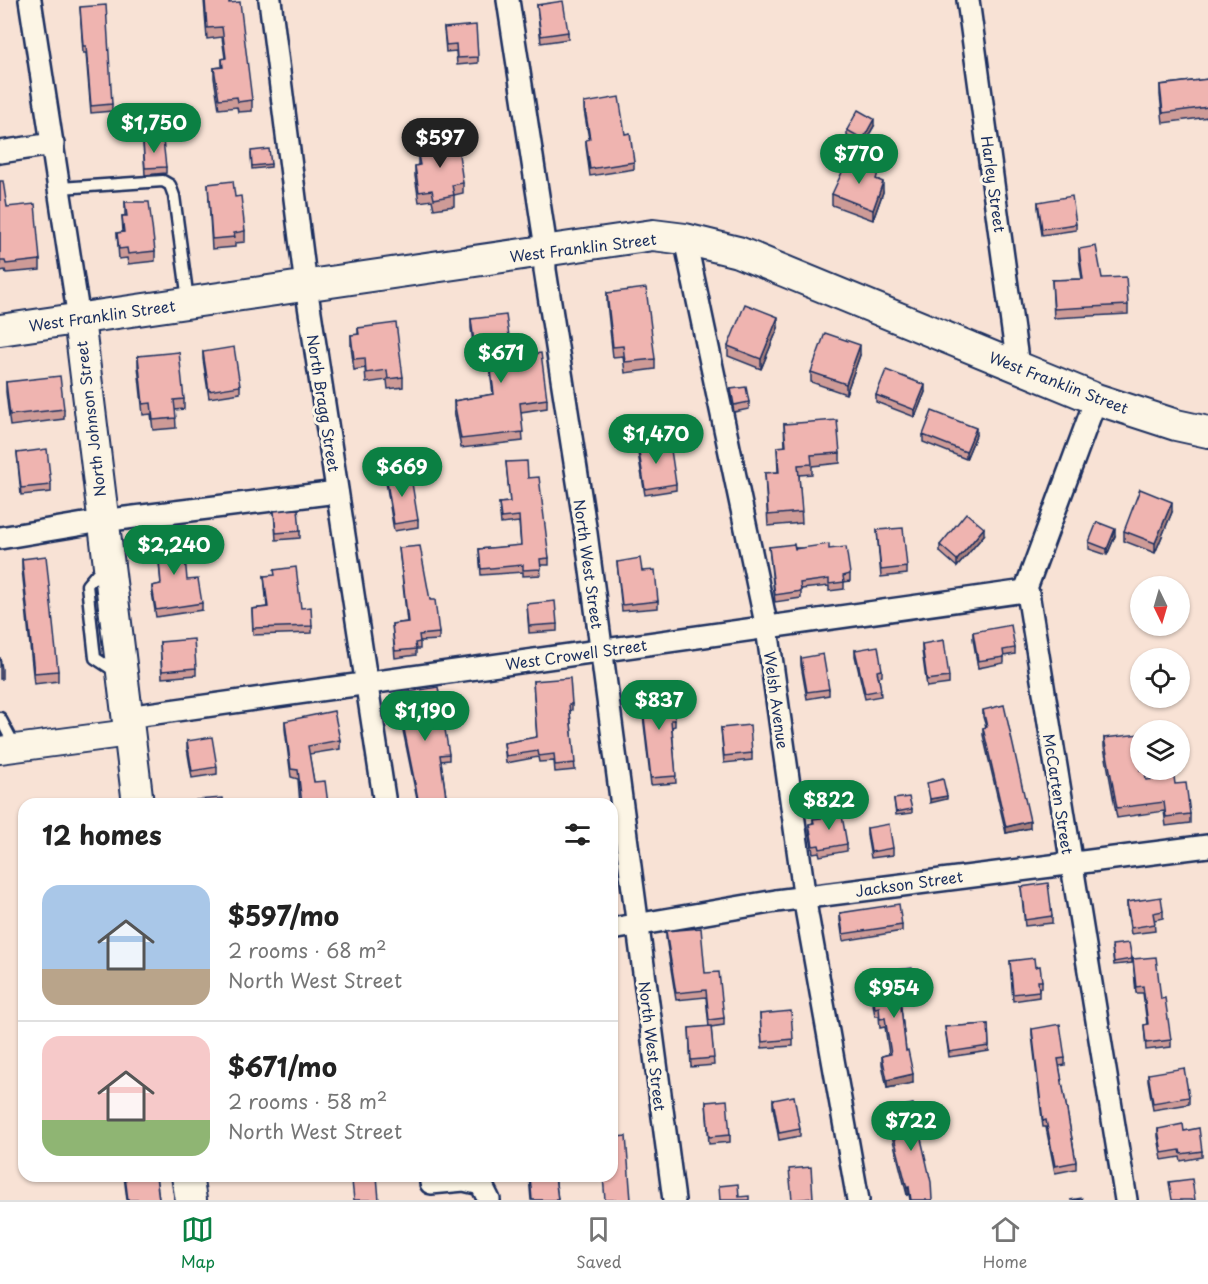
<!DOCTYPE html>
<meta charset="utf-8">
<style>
:root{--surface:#fff;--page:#f2f2f2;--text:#222;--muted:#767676;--line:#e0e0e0;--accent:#0b8043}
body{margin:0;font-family:"Playpen Sans",sans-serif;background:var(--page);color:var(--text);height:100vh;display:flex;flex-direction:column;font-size:22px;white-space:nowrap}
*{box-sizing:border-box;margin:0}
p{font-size:20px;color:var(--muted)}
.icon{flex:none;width:33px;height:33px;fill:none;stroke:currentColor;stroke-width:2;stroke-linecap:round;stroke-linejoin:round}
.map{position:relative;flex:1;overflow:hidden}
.drawer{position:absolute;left:18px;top:798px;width:600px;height:384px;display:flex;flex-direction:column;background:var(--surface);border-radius:18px;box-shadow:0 2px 4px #0004}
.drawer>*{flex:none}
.needle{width:39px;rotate:175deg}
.buttons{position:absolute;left:1130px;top:576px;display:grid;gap:12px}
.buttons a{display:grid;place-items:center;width:60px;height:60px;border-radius:50%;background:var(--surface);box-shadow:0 2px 4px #0004;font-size:30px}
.price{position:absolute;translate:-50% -51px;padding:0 14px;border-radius:21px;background:var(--accent);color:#fff;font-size:20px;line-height:39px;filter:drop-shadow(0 2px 3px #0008)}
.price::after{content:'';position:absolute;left:50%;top:36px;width:18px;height:14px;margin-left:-9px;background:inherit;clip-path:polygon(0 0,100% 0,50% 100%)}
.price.current{background:#222;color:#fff}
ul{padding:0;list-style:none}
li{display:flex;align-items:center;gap:18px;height:150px;padding:0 24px}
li+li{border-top:2px solid var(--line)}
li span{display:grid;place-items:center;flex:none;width:168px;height:120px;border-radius:18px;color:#555}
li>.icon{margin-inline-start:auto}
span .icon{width:72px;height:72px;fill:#fffc;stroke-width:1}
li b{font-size:26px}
h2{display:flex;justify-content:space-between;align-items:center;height:72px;padding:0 24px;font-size:26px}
.menu{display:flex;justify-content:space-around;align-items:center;height:84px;border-top:2px solid var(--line);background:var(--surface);font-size:16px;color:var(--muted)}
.menu a{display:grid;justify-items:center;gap:3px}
.menu .current{color:var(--accent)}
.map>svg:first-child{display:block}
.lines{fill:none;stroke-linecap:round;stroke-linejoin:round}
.service-casing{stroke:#1b2f5e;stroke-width:15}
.minor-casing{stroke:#1b2f5e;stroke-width:26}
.tertiary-casing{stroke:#1b2f5e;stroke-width:30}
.secondary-casing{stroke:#1b2f5e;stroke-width:34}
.service{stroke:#fcf5e5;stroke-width:10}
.minor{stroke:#fcf5e5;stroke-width:21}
.tertiary{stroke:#fcf5e5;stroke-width:26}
.secondary{stroke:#fcf5e5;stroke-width:30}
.wall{fill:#ce9b97;stroke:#1b2f5e;stroke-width:1.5}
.shaded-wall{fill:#a77e7b;stroke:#1b2f5e;stroke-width:1.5}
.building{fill:#efb4b0;stroke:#1b2f5e;stroke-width:1.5}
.labels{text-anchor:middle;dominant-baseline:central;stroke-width:6;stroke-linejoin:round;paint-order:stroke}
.street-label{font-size:15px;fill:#1b2f5e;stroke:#fcf5e5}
</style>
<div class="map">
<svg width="1208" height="1200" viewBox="0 0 1208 1200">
<rect width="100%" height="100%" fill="#f8e2d5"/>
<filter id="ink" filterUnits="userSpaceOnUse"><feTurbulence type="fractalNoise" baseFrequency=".0167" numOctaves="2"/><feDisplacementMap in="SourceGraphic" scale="12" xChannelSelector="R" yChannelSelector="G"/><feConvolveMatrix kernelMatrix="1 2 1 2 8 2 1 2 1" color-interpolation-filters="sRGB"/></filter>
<g filter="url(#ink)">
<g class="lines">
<g class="service-casing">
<g id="service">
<path d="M60 188 163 181 170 185 174 196 188 300"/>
<path d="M103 566 87 585 95 658 118 673"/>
<path d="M0 718 16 748"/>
</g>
</g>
<g class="minor-casing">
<g id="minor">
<path d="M30 0 79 319"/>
<path d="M270 0 306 286 385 804"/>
<path d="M508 0 544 235 545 270 586 533 674 1200"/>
<path d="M968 0 1018 367"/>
<path d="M0 152 53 144"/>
<path d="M685 239 767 628 807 914 858 1200"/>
<path d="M1096 399 1025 591 1028 593 1126 1200"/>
<path d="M0 538 102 521 337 492"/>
<path d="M127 717 1025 591"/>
<path d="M612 929 776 901 1208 846"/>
<path d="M431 1183 464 1180 481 1184 489 1200"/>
</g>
</g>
<g class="tertiary-casing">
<path id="tertiary" d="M0 750 129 733"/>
</g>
<g class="secondary-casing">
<g id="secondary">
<path d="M79 319 138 804"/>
<path d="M0 330 653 235 685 239 738 252 1096 399 1176 425 1208 432"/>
<path d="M187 1176 191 1200"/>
</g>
</g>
<use href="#service" class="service"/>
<use href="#minor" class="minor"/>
<use href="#tertiary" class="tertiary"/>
<use href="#secondary" class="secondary"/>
</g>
<g class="wall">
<path d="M204 0H229L252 100V111L238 112 237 107 219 109 214 78V68L222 67V59L225 58 222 37 207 39Z"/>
<path d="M537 5 568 32V39L541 43Z"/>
<path d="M80 7 112 104V111L91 113 86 53H83Z"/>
<path d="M444 28 478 57V63L457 65 456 51 446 52Z"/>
<path d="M1208 79V117L1163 123 1160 95V85Z"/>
<path d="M584 103 634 162V169L590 176 586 146V140L589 139 584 110Z"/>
<path d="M874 126 863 145 847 136V130Z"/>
<path d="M143 142 166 167V173L145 175Z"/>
<path d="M428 144 463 183V193L454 195V206L434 209 432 200 419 202 415 176V166L418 165V155L428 153Z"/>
<path d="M251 154 271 164V167L252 169Z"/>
<path d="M879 180 883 192 873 220 832 205V194Z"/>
<path d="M0 181 7 207 40 260V270L6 273 5 270 0 271Z"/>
<path d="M208 184 235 197 245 231V242L235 243V247L212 249Z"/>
<path d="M125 202 155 251V261L128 264 127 258 119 259 117 233 123 232 122 216H125Z"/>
<path d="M1038 202 1076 224V230L1042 235 1038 208Z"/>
<path d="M1079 249 1102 278 1128 305V314L1054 318 1052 280 1082 279 1079 259Z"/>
<path d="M607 293 655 359V369L625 373 623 356 613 357 607 303Z"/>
<path d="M471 319 512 357 547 399V408L521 412 523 441 461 448 454 410V401L493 394 488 356 475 358 471 328Z"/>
<path d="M358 328 403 377V387L388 389 387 380 366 383 365 368 354 370 351 346V335H358Z"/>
<path d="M778 328 761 369 728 356V346Z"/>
<path d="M203 352 240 386V393L209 398 203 359Z"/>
<path d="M860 355 846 394 811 382V372Z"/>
<path d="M138 356 184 399V409L175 410 176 428 153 430 151 414 143 415 138 366Z"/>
<path d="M6 382 64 409V419L10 426 6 392Z"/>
<path d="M731 389 749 402V409L734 412 731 396Z"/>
<path d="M925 392 915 417 876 402V395Z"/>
<path d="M784 424 840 453V463L812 466V474L799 475 802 523 768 526 765 473 778 472 777 447H785Z"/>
<path d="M923 435H976L966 459 923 442Z"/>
<path d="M637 440 657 452 676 484V490L645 495 637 447Z"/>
<path d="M17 453 51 485V492L21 495Z"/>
<path d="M506 462 528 478 549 558V565H540L541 575 523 576V572L481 575 479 549 521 546 519 522 501 524 499 503 510 502Z"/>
<path d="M386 476 418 520V527L394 531 386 482Z"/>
<path d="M274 511 300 531V538L276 540Z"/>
<path d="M1172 512 1155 553 1124 541V531Z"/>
<path d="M877 530 907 567V574L881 577Z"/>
<path d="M984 535 957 567 940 552V545Z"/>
<path d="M1115 536 1107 555 1089 549V542Z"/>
<path d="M157 537 202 603V610L156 617 152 592V586L161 584Z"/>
<path d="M769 547 829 549 850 574V581L844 582V589L829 591V586L801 589V598L775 602Z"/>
<path d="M399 548 430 600 439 633V640L420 641V649H416V655L395 658 392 624 407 622Z"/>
<path d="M22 559 58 671V681L34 684 22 569Z"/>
<path d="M617 562 642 571 658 601V608L622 611Z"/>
<path d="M264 576 301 608 312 626V633L253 635 252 609 267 607Z"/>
<path d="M527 604 557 624V631L529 633Z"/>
<path d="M973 632 1015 648V654L1004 656V663L978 668 973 639Z"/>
<path d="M160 642 196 668V675L162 678Z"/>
<path d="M922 644 949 677V684L927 687 922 651Z"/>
<path d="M855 650 882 670V676L879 677 881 696 865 699 855 656Z"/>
<path d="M0 657 2 669V679H0Z"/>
<path d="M801 658 829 689V695L807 699 801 665Z"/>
<path d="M533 681 572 704V710L570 711 575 770 555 772 554 761 539 762 538 757 506 763 504 743 537 737Z"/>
<path d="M641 691 675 720V726L672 727 676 783 651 785 641 698Z"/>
<path d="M397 694 449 754V760L441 761 447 804H418L397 701Z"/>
<path d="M983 710 1030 828 1006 833 983 735V728L986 727 983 717Z"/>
<path d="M285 721 340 740V749L309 754 314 782 328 804H300L298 779 291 777 285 729Z"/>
<path d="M721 728 752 753V760L724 763Z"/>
<path d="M1104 738 1146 780 1175 784 1190 814V823L1166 826 1164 811 1117 818 1104 747Z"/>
<path d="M187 741 217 767V774L192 778 187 748Z"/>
<path d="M894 799 912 809V813L896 815Z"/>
<path d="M827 812 847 844V851L820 856 819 852 813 853 809 831V824L813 823V819L827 817Z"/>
<path d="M867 828 893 848V855L871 858 867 835Z"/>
<path d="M1021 887 1052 916V923L1025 926Z"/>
<path d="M1127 902 1163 911V918L1154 920 1155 931 1131 934 1127 909Z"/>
<path d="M840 913 902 925V931L843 941 840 920Z"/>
<path d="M666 931 705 973 724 1018V1025L711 1027 714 1065 691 1067 689 1028 709 1027 706 997 676 1000 666 938Z"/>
<path d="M1112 948 1132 959V963L1114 965Z"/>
<path d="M1133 959 1161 999 1171 1040V1047L1146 1050 1144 1025 1147 1024 1143 993H1136Z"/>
<path d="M1010 961 1035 967 1042 981V988H1039V997L1013 1001Z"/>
<path d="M874 973 915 989V997L900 999 906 1051 913 1083 887 1088 882 1064V1056L889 1054 885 1027 880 1028 879 1016H875L872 998V989H875Z"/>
<path d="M760 1014 793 1039V1046L762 1048Z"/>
<path d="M988 1024 989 1051 949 1057 945 1027Z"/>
<path d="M1032 1029 1065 1058V1065L1059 1066 1076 1162V1169L1055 1173 1046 1127H1043L1032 1035Z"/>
<path d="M1148 1074 1189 1097V1104L1153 1110 1148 1080Z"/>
<path d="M773 1100 800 1129V1136L779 1140 773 1107Z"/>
<path d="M706 1102 730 1135V1142L709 1144Z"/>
<path d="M887 1110 932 1200H910L909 1194 907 1195 887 1117Z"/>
<path d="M1158 1129 1184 1131 1202 1151V1157L1181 1161 1180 1157 1162 1160 1158 1136Z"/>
<path d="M124 1176H156L159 1200H127Z"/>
<path d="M529 1176H555L558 1200H531Z"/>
</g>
<g class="shaded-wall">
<path d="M874 119V126L863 145V139Z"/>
<path d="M883 182V192L873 220V210Z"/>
<path d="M778 317V328L761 369V359Z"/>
<path d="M860 345V355L846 394V384Z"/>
<path d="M925 385V392L915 417V410Z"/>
<path d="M976 428V435L966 459V452Z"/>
<path d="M1172 502V512L1155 553V543Z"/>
<path d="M984 528V535L957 567V560Z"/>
<path d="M1115 529V536L1107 555V549Z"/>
<path d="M947 796V799L930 803V799Z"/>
<path d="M1030 821V828L1006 833V827Z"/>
<path d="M913 1074V1083L887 1088V1080Z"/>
<path d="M909 1187V1194L907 1195V1188Z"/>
</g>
<g class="building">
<path d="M205 0H229V3L240 2 252 100 238 102 237 97 219 99 214 68 223 67 222 59 226 58 222 27 207 28Z"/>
<path d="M563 1 568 32 541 36 537 5Z"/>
<path d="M106 5 112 104 91 106 86 46H83L80 7Z"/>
<path d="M476 25 478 57 457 58 456 44 446 45 444 28Z"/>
<path d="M1208 79V107L1163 113 1160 85Z"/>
<path d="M619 97 625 134 630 133 634 162 590 169 586 140 590 139 584 103Z"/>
<path d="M858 110 874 119 863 139 847 130Z"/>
<path d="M163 140 166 167 145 168 143 142Z"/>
<path d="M457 140 463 183 452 185 454 195 434 199 432 190 419 192 415 166 420 165 418 155 430 153 428 144Z"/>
<path d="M269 149 271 164 252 166 251 151Z"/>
<path d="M853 161 879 170 876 179 883 182 873 210 832 194 845 166 851 168Z"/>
<path d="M0 181H3L7 207 35 204 40 260 6 264 5 261H0Z"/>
<path d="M233 181 235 197 241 196 245 231 234 233 235 237 212 239 208 184Z"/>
<path d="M1072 196 1076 224 1042 229 1038 202Z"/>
<path d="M125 202H149L155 251 128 254 127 248 119 249 117 233 124 232 122 216H127Z"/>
<path d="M1096 246 1102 278 1126 277 1128 305 1054 309 1052 280 1083 279 1079 249Z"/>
<path d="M646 288 655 359 625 362 623 346 613 347 607 293Z"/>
<path d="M745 304 778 317 761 359 728 346Z"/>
<path d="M506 315 512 357 541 353 547 399 520 403 523 432 461 439 454 401 494 394 488 347 475 349 471 319Z"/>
<path d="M396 323 403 377 388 379 387 370 366 373 365 358 354 359 351 335 359 334 358 328Z"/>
<path d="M825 333 860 345 846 384 811 372Z"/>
<path d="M234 347 240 386 209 391 203 352Z"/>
<path d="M179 352 184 399 174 400 176 418 153 420 151 403 143 404 138 356Z"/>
<path d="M886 370 925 385 915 410 876 395Z"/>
<path d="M60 376 64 409 10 415 6 382Z"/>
<path d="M746 387 749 402 734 405 731 389Z"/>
<path d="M932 411 976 428 966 452 923 435Z"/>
<path d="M837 420 840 453 811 455 812 464 798 465 802 512 768 515 765 473 779 472 777 447 786 446 784 424Z"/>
<path d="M655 437 657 452 671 450 676 484 645 489 637 440Z"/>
<path d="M47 449 51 485 21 488 17 453Z"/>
<path d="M527 461 528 478 539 477 549 558 540 559 541 569 523 570V565L481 569 479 549 521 545 519 516 501 518 499 503 510 502 506 462Z"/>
<path d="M410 471 418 520 394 524 386 476Z"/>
<path d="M1140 489 1172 502 1155 543 1124 531Z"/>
<path d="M298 509 300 531 276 533 274 511Z"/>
<path d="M966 513 984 528 957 560 940 545Z"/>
<path d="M1097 522 1115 529 1107 549 1089 542Z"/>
<path d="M903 528 907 567 881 570 877 530Z"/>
<path d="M183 534 187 580 198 579 202 603 156 610 152 586 161 584 157 537Z"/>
<path d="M794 544 795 549 829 544V549L846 547 850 574 843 576 844 582 829 584V579L800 583 801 591 775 595 769 547Z"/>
<path d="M420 546 430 600H435L439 633 419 635 420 642 415 643 416 649 395 651 392 624 408 622 399 548Z"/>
<path d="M46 556 58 671 34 673 22 559Z"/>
<path d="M640 558 642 571 655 570 658 601 622 605 617 562Z"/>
<path d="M296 567 301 608 311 607 312 626 253 628 252 609 268 607 264 576 275 575 274 570Z"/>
<path d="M555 601 557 624 529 626 527 604Z"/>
<path d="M1011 625 1015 648 1003 650 1004 657 978 661 973 632Z"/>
<path d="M194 639 196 668 162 671 160 642Z"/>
<path d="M944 640 949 677 927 680 922 644Z"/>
<path d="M878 646 882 670 877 671 881 690 865 693 855 650Z"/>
<path d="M823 654 829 689 807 692 801 658Z"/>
<path d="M570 678 572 704H569L575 763 555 765 554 754 539 756 538 751 506 756 504 743 537 737 533 681Z"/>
<path d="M438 687 449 754 440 755 447 804H419L397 694Z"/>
<path d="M670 687 675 720H671L676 776 651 778 641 691Z"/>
<path d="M1004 705 1030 821 1006 827 983 728 987 727 983 710Z"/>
<path d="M334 711 340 740 308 746 314 782 325 781 328 804H302L298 770 291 769 285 721Z"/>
<path d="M750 725 752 753 724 756 721 728Z"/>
<path d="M1140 734V770H1145L1146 780 1174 777 1175 784 1186 783 1190 814 1166 817 1164 802 1117 808 1104 738Z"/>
<path d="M212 737 217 767 192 771 187 741Z"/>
<path d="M943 779 947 796 930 799 927 783Z"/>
<path d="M909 797 912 809 896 812 894 799Z"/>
<path d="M223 798 224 804H196V800Z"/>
<path d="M841 810 847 844 820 849 819 845 813 846 809 824 814 823 813 819 828 817 827 812Z"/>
<path d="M889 824 893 848 871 852 867 828Z"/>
<path d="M1048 883 1052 916 1025 920 1021 887Z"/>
<path d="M1161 897 1163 911 1153 913 1155 924 1131 928 1127 902Z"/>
<path d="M899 904 902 925 843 934 840 913Z"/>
<path d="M701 928 705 973 719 972 724 1018 709 1020 706 990 676 993 666 931Z"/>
<path d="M1129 943 1132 959 1114 962 1112 945Z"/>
<path d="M1156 957 1161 999 1165 998 1171 1040 1146 1043 1144 1025 1148 1024 1143 986 1136 987 1133 959Z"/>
<path d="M1034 958 1035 967 1040 966 1042 981H1038L1039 991 1013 994 1010 961Z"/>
<path d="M912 968 915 989 899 990 906 1051 908 1050 913 1074 887 1080 882 1056 891 1054 885 1018 880 1019 879 1007 875 1008 872 989 876 988 874 973Z"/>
<path d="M791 1011 793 1039 762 1042 760 1014Z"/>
<path d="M988 1024 989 1046 949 1052 945 1027Z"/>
<path d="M1060 1024 1065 1058 1058 1059 1076 1162 1055 1166 1046 1120 1043 1121 1032 1029Z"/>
<path d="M711 1026 714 1058 691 1060 689 1028Z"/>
<path d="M1184 1068 1189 1097 1153 1103 1148 1074Z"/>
<path d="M612 1078 617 1137 626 1136 631 1200H605L603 1176H612Z"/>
<path d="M794 1096 800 1129 779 1133 773 1100Z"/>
<path d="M727 1100 730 1135 709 1137 706 1102Z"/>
<path d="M913 1104 931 1182 932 1200H911L909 1187 907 1188 887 1110Z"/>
<path d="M1183 1124 1184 1131 1199 1128 1202 1151 1181 1154 1180 1150 1162 1153 1158 1129Z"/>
<path d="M811 1167 813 1198 792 1200 789 1169Z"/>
<path d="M125 1176H156L159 1200H128Z"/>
<path d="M355 1176H377L379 1200H354L352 1181 355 1180Z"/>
<path d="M530 1176H555L558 1200H532Z"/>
<path d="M1192 1179 1195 1200H1172L1169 1182Z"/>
<path d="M738 1184 739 1197 749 1196V1200H720L719 1186Z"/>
<path d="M1082 1198 1083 1200H1070Z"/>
</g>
</g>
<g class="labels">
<g class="street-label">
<text transform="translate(994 184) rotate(82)">Harley Street</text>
<text transform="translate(583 247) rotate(-7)">West Franklin Street</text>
<text transform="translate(102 315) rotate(-8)">West Franklin Street</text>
<text transform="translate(1059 382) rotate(21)">West Franklin Street</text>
<text transform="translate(324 403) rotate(81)">North Bragg Street</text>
<text transform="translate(90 419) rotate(-97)">North Johnson Street</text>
<text transform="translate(589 564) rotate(82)">North West Street</text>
<text transform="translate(576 654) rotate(-8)">West Crowell Street</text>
<text transform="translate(777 700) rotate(82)">Welsh Avenue</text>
<text transform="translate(1059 794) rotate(81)">McCarten Street</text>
<text transform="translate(909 883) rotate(-8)">Jackson Street</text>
<text transform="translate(653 1046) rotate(83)">North West Street</text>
</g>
</g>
</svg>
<div class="buttons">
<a><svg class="needle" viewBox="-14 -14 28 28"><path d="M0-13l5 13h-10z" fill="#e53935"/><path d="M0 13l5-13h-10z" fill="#767676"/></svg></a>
<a><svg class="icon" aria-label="locate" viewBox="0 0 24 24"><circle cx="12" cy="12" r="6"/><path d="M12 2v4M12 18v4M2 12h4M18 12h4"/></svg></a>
<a><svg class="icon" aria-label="layers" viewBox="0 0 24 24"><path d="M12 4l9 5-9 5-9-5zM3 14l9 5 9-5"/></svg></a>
</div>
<b class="price" style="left:154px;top:154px">$1,750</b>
<b class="price current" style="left:440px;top:169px">$597</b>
<b class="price" style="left:859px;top:185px">$770</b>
<b class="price" style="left:501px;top:384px">$671</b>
<b class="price" style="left:656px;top:465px">$1,470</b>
<b class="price" style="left:402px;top:498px">$669</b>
<b class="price" style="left:174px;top:576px">$2,240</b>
<b class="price" style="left:659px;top:731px">$837</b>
<b class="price" style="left:425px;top:742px">$1,190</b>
<b class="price" style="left:829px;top:831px">$822</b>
<b class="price" style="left:894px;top:1019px">$954</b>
<b class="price" style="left:911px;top:1152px">$722</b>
<section class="drawer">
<h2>12 homes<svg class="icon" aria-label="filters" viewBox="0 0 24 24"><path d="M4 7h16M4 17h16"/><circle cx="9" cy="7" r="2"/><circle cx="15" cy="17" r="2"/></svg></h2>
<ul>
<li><span style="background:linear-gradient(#a9c7e8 70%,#b9a48a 0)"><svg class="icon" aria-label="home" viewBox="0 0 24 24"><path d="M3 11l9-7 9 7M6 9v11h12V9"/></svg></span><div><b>$597/mo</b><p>2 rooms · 68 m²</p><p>North West Street</p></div></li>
<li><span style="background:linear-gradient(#f6c9c9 70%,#8fb573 0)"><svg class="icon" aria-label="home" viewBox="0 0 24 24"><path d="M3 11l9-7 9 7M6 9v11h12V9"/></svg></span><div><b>$671/mo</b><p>2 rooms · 58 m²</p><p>North West Street</p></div></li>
</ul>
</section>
</div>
<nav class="menu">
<a class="current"><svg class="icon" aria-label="map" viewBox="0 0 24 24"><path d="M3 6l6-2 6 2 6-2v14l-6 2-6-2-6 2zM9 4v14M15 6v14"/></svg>Map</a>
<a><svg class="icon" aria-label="saved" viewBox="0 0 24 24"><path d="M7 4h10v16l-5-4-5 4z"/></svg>Saved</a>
<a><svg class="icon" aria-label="home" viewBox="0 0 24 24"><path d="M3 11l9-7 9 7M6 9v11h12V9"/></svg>Home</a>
</nav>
